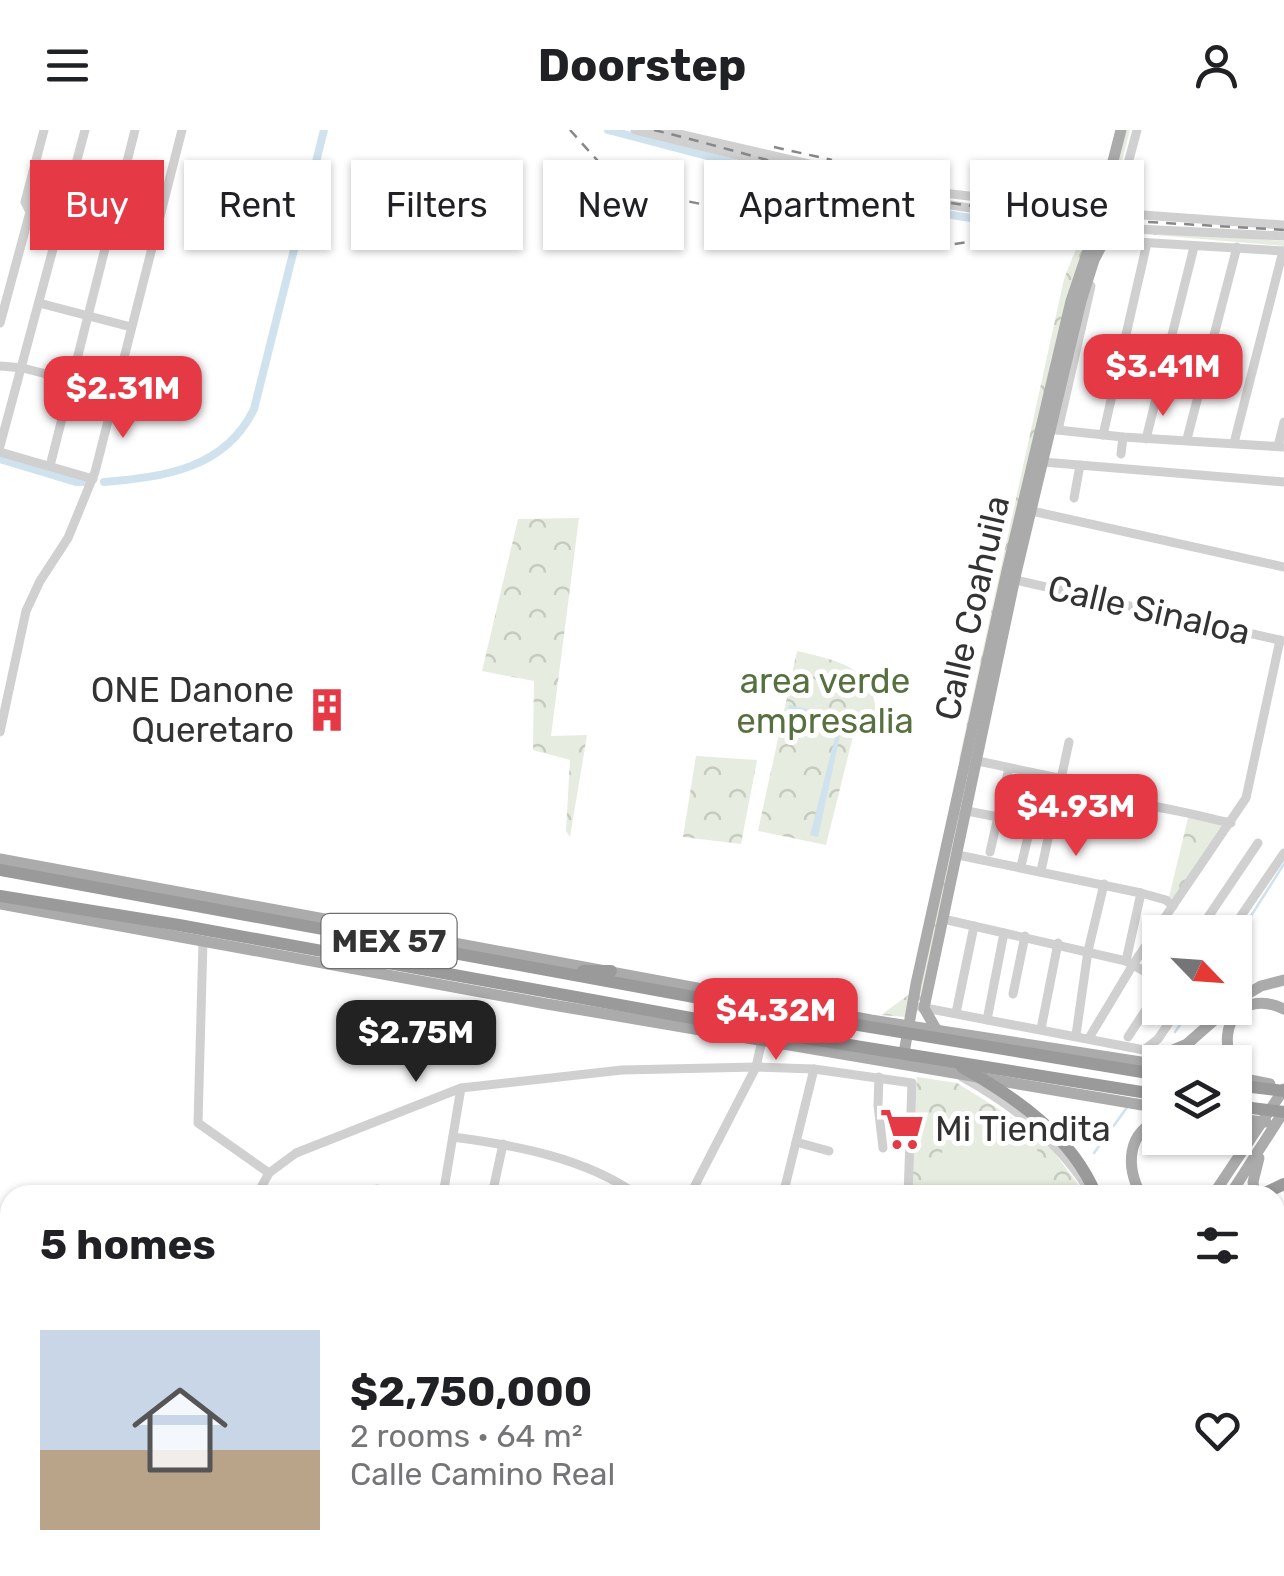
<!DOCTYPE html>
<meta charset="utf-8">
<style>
:root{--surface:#fff;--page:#f2f2f2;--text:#202124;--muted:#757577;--accent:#e63946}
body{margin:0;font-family:Rubik,sans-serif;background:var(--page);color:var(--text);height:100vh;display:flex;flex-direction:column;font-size:38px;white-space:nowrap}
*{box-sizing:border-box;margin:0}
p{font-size:32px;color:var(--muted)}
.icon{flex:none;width:55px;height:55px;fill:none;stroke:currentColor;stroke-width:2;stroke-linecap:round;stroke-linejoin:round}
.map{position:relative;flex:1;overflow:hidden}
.panel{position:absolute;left:0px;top:1055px;width:1285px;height:392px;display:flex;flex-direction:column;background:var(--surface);border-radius:30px 30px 0 0;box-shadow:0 2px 8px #0004}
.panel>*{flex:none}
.banner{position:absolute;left:30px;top:30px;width:1225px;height:90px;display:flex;gap:20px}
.needle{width:65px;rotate:115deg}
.controls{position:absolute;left:1142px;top:785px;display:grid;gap:20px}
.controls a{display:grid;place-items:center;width:110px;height:110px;border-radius:0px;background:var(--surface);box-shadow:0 2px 8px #0004;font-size:50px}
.price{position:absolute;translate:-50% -85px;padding:0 22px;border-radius:20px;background:var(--accent);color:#fff;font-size:32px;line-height:65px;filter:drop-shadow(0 2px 5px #0008)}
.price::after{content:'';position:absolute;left:50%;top:60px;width:30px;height:22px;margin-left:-15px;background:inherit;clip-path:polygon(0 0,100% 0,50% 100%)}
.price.current{background:#222;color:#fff}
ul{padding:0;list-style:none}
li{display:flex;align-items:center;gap:30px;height:250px;padding:0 40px}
li span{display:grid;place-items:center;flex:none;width:280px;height:200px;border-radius:0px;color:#555}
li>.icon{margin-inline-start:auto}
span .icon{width:120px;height:120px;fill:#fffc;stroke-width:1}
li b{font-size:42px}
h2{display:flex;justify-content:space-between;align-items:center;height:120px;padding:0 40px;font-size:42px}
.pill{padding:0 35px;border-radius:0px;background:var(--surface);box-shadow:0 2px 8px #0004;font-size:35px;line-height:90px}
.pill.current{background:var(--accent);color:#fff}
header{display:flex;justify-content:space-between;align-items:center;height:130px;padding:0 40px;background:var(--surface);font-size:45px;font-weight:700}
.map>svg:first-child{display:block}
.park{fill:url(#park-crowns)}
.pitch{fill:#e6ecdf}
.water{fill:#cfe2ee}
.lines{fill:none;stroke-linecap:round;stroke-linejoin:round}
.stream{stroke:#cfe2ee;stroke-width:2.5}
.canal{stroke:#cfe2ee;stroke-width:8}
.minor{stroke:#d0d0d0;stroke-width:9}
.major{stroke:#ababab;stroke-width:11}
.highway{stroke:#9a9a9a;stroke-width:12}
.rail{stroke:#888;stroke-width:2.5;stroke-dasharray:10 8;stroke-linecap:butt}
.labels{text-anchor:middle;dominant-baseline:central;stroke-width:10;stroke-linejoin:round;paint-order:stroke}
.shield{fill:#fff;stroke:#707070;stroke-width:2.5}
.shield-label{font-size:32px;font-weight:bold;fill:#333}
.street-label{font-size:35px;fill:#333;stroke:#fff}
.park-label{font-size:35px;fill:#56703f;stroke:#fff}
.poi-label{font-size:35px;fill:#333;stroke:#fff;text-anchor:end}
</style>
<header><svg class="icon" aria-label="menu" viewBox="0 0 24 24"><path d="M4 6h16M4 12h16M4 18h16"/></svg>Doorstep<svg class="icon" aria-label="person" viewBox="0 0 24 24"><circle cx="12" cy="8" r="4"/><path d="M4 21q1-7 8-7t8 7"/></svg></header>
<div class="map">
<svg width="1284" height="1446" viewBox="0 0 1284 1446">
<defs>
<pattern id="park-crowns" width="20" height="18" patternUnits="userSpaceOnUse" patternTransform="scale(2.5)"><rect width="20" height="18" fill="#e6ecdf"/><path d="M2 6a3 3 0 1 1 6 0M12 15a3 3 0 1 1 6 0" fill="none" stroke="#c6cbc0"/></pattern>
</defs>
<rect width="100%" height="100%" fill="#fff"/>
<g class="park">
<path d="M1126 0H1130L1104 101 1121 98 1284 111V116L1108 101 1082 158 921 871 912 870 906 887 881 885 911 863 965 632 959 629 1064 149 1079 111 1099 101Z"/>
<path d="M579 388 551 606 587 605 570 707 566 701 570 630 533 620 534 551 482 541 518 389Z"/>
<path d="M797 521C845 532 882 540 875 599L856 594 826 715 758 701Z"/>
<path d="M696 626 757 630 741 714 683 707Z"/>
<path d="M1189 684 1228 692 1176 770 1169 767Z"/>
<path d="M917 947 957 953 1018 991 1051 1018 1086 1065H911Z"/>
</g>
<path class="pitch" d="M951 988 1037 1012 1038 1034 1023 1065H931Z"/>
<path class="water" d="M789 575 844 587 818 707 810 705 839 592 788 580Z"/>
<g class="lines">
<g class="stream">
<path d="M1235 811 1284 734"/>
<path d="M1175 902 1192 878"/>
<path d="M1094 1023 1128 976"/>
<path d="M1068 1063 1069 1065"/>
</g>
<g class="canal">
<path d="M608 0 902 77 1076 105"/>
<path d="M0 329 76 352H89"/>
<path d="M104 352C164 347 225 339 254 279L324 0"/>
</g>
<g class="minor">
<path d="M635 0 924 71 1096 97 1284 106"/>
<path d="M662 0 926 61 1115 83 1284 95"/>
<path d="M67 72 157 98"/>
<path d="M1114 85 1137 0"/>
<path d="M1104 110 1284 121"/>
<path d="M39 173 131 197"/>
<path d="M0 193 30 82 25 72 44 0"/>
<path d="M0 236 23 238 104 259"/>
<path d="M1048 299 1123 307 1284 317"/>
<path d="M1058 300 1091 156"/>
<path d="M1103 305 1147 113"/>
<path d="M1146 309 1194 117"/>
<path d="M1187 309 1237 117"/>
<path d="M1234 313 1283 121"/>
<path d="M0 316 85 0"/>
<path d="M1278 316 1284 292"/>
<path d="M0 322 93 349"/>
<path d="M1121 324 1123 307"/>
<path d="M1043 332 1284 352"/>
<path d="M50 336 135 0"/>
<path d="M1074 368 1080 335"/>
<path d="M1032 381 1284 437"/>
<path d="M1015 450 1284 511"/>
<path d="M0 602 26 481 40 451 68 408 95 342 182 0"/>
<path d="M978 631 1125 662"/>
<path d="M1144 675 1138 702 1127 701 1132 674C1165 676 1198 686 1231 693"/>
<path d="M967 681 998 687"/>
<path d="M990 722 1009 638"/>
<path d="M958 725 1141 763 1166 770 1173 776"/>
<path d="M1021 736 1043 645"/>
<path d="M1041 741 1069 612"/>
<path d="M943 789 1126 831 1160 850"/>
<path d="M1198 802 1258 713"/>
<path d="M1230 802 1284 723"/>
<path d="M203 811 198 993 269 1043"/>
<path d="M1126 831 1141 763"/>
<path d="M1013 864 1025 806"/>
<path d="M920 877 1144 920 1158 909 1179 878"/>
<path d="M956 883 974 796"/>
<path d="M987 890 1004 803"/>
<path d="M1041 899 1058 813"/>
<path d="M1076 905 1088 821 1104 754"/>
<path d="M1128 907 1160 858"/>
<path d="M1089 908 1134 833 1246 668 1280 510"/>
<path d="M879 947 878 975 883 1018"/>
<path d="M962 947C1010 973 1054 1008 1085 1054"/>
<path d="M453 1007C514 1015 586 1028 637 1065"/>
<path d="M796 1012 829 1021"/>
<path d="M377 1059V1065"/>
<path d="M257 1065 269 1043 296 1023 461 958 622 940 756 937 814 939 912 953 908 1065"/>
<path d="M443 1065 461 958"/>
<path d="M492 1065 503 1014"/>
<path d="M690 1065 756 937 762 910"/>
<path d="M783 1065 814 939"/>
<path d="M1275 1190H1284"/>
<path d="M1275 1227H1284"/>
<path d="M1275 1277 1284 1275"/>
<path d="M0 1318 10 1317"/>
<path d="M0 1383 10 1387"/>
<path d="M1275 1403 1284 1361"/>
<path d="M149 1438 171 1446"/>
<path d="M280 1438 299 1446"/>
<path d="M845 1438 906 1446"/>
<path d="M1224 1438H1225"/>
<path d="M12 1446 16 1438"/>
<path d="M63 1446 66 1438"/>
<path d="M317 1446 320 1438"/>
<path d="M425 1446 426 1438"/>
<path d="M510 1446 513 1438"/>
<path d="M547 1446 549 1438"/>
<path d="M657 1446 669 1438"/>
<path d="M828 1446 830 1438"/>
<path d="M924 1446 930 1438"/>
<path d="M991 1446 996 1438"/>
<path d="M1070 1446 1072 1438"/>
<path d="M1187 1446 1188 1438"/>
<path d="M1266 1446 1268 1438"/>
</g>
<g class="major">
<path d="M0 729 871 890 1160 935"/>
<path d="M0 774 541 873 1160 978"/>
<path d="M1235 871 1261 856 1284 850"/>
<path d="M936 899 924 878 1016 443 1081 171 1094 130 1111 97"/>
<path d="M903 929 916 854 1007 441 1071 171 1096 97 1121 0"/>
<path d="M1145 932 1187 914 1228 878"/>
<path d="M1232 932C1216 894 1243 859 1284 879"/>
<path d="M1235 947 1270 954"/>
<path d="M1235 989 1266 992"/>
<path d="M1141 1065C1126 1037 1126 1002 1160 990"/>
<path d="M1213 1065 1284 959"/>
<path d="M1230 1065 1284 981"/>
<path d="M1255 1065 1253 1052 1259 1028"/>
<path d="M1275 1091 1284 1095"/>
<path d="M1275 1144 1284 1141"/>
<path d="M952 1446 959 1438"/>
<path d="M972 1446 978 1438"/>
<path d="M984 1446 988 1438"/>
</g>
<g class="highway">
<path d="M0 740 743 876 1160 945"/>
<path d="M0 766 179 795 774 903 1160 965"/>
<path d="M583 841H611"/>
<path d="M962 937C1015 967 1072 1006 1096 1065"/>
<path d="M1235 955 1284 961"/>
<path d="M1235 976 1284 982"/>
<path d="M1261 1065 1284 1054"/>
</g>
<g class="rail">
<path d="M570 0 606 40 647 63 897 114 934 117 968 112"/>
<path d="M654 0C757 25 860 60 965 75 1071 90 1178 93 1284 100"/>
<path d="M774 17 832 30"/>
</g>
</g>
<defs>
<g id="building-bare" transform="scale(3.45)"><path d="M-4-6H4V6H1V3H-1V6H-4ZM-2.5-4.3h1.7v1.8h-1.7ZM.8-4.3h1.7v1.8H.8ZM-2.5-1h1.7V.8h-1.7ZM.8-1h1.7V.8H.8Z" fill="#e63946" stroke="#fff" stroke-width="2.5" paint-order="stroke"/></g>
<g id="supermarket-bare" transform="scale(3.45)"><path d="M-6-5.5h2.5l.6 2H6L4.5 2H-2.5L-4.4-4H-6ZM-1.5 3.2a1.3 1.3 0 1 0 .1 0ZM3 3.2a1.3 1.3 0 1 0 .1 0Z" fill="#e63946" stroke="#fff" stroke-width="2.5" paint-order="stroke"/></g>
</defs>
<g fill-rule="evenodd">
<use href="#building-bare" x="327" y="580"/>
<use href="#supermarket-bare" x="902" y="999"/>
</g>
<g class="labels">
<rect class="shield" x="321.5" y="784" width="135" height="54" rx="8"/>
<g class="shield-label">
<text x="389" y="811">MEX 57</text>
</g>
<g class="street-label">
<text transform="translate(972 478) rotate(-77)">Calle Coahuila</text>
<text transform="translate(1149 480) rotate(13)">Calle Sinaloa</text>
</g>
<g class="park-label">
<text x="825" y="551">area verde<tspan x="825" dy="40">empresalia</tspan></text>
</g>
<g class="poi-label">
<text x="294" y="560">ONE Danone<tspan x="294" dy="40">Queretaro</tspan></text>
<text x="935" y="999" text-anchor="start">Mi Tiendita</text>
</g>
</g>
</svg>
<div class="controls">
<a><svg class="needle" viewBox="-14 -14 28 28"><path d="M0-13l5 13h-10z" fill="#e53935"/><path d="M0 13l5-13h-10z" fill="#757577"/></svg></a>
<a><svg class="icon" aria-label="layers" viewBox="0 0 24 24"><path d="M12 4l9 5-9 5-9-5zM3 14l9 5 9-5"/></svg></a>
</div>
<b class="price" style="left:1163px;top:289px">$3.41M</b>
<b class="price" style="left:123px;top:311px">$2.31M</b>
<b class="price" style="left:1076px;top:729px">$4.93M</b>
<b class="price" style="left:776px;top:933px">$4.32M</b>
<b class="price current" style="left:416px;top:955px">$2.75M</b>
<div class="banner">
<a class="pill current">Buy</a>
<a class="pill">Rent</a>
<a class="pill">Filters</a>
<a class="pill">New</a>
<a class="pill">Apartment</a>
<a class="pill">House</a>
</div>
<section class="panel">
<h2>5 homes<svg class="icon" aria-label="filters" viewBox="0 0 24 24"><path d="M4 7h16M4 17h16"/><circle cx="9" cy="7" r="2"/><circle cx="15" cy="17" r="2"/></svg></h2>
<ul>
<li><span style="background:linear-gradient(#c9d6e8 60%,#b9a48a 0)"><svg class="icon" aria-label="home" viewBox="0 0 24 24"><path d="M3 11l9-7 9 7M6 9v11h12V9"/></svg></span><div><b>$2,750,000</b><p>2 rooms · 64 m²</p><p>Calle Camino Real</p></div><svg class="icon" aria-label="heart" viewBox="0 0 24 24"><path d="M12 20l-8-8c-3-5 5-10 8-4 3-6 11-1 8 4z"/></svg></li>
</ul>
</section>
</div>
